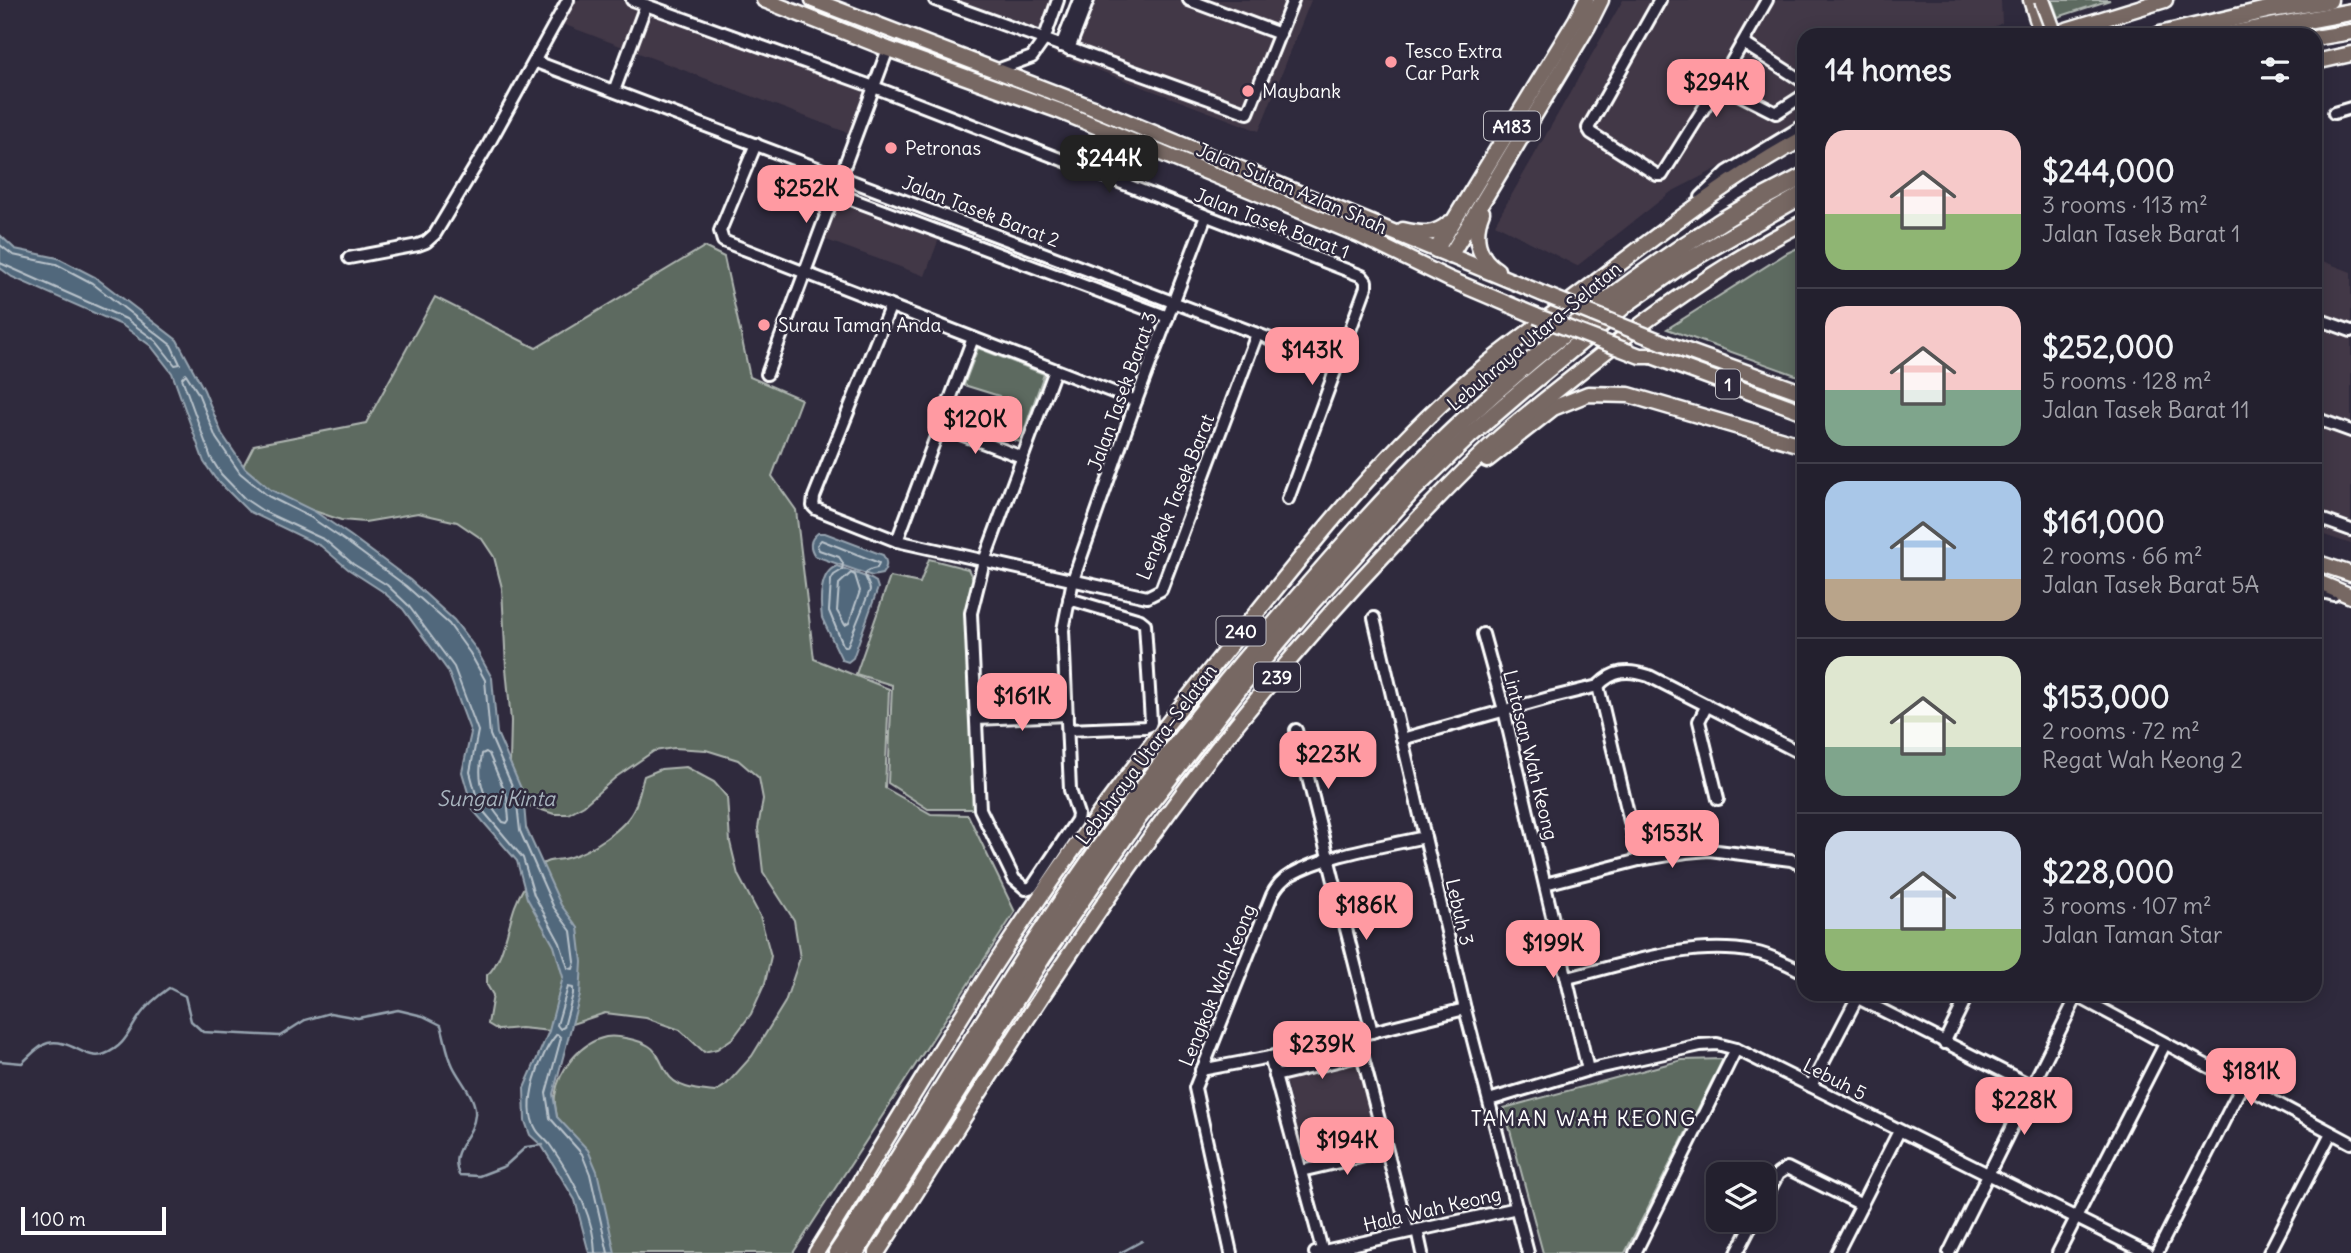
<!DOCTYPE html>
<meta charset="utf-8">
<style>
:root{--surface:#23202e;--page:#2f2d3a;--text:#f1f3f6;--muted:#a3a3aa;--line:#403e4a;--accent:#ff9aa2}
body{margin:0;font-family:Delius,sans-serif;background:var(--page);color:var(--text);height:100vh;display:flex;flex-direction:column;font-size:26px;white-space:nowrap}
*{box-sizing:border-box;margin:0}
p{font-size:23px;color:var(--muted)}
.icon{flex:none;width:38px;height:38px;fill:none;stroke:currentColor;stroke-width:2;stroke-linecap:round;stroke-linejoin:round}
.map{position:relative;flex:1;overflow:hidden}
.side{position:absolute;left:1797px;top:28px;width:525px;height:973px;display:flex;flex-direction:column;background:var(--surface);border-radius:21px;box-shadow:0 4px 18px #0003,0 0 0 2px var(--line)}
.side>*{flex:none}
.tools{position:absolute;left:1706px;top:1162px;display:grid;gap:14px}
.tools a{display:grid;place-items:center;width:70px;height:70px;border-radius:14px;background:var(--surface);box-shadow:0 4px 18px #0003,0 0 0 2px var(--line);font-size:35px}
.scale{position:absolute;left:21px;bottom:18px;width:145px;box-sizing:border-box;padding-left:7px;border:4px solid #fff;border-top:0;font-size:19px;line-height:24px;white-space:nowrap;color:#fff;-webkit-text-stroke:5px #2f2a3d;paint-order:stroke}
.price{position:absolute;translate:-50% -60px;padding:0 16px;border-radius:14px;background:var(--accent);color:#111;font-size:23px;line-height:46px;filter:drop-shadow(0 2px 4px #0008)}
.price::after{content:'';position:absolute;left:50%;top:42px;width:21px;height:16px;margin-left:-10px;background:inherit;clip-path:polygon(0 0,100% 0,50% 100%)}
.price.active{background:#222;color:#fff}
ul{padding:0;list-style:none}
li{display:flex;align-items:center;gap:21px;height:175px;padding:0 28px}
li+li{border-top:2px solid var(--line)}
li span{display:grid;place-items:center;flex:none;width:196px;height:140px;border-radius:21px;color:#555}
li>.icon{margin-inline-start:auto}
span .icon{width:84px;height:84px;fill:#fffc;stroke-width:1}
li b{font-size:30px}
h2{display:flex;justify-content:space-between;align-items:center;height:84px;padding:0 28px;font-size:30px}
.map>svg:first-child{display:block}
.built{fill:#423847}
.green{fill:#5d6b61;stroke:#aeb5b0;stroke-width:2}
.water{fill:#51687c;stroke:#97a4b0;stroke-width:2}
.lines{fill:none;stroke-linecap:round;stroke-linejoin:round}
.shore{stroke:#b9c3cb;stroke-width:2}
.stream{stroke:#97a4b0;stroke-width:2.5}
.minor-casing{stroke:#fff;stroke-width:16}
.major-casing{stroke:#fff;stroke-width:19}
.highway-casing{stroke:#fff;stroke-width:21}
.minor{stroke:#2f2a3d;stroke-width:10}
.major{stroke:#776864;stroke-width:14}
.highway{stroke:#776864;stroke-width:16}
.major-bridge-casing{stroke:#fff;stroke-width:19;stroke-linecap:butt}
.major-bridge{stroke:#776864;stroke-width:14}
.poi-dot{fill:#ff9aa2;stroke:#2f2a3d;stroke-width:2.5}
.labels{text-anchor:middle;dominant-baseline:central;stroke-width:5;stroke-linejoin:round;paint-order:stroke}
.shield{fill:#2f2a3d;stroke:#c1bfc5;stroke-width:2}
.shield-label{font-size:18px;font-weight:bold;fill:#fff}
.poi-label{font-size:19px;fill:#fff;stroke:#2f2a3d;text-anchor:start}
.street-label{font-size:19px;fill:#fff;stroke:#2f2a3d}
.water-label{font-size:21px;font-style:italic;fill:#a8b4be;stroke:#2f2a3d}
.neighbourhood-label{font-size:21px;letter-spacing:2px;fill:#fff;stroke:#2f2a3d}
</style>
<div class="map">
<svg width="2351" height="1253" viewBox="0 0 2351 1253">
<rect width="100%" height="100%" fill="#2f2a3d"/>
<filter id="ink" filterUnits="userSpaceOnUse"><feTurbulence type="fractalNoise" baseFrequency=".0143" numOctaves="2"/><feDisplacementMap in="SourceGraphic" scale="14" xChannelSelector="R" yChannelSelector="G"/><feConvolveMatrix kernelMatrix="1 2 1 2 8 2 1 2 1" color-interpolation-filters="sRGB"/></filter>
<g filter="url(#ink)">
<g class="built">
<path d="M572 0H646L880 86 859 137 560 23Z"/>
<path d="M933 0H1055L1046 41Z"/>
<path d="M1073 0H1311L1259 131 1053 53Z"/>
<path d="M1623 0H2001L2002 23 1978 35H1804V124L1671 192 1577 266 1495 224Z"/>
<path d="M838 186 944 225 925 276 818 237Z"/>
<path d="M2317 259 2351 272V544L2315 532V265Z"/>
<path d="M1357 1059 1376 1146 1307 1161 1285 1079Z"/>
</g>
<g class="green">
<path d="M2052 0H2110L2058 17Z"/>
<path d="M1804 245V378L1667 329 1787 253Z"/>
<path d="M704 247 724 257 750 377 801 399 772 476 796 510 814 659 889 689 885 788 931 814 968 815 1015 912 793 1253H614L557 1117C556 1111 554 1102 555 1096 558 1070 581 1042 606 1037 617 1035 639 1040 649 1046 658 1051 661 1064 667 1073 676 1089 699 1090 715 1092L726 1085 752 1056 785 1002 800 958 794 920 763 872 758 828 763 799 759 778 738 760 706 750 674 748 654 751 616 777 584 805 568 814H554L527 805 519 798 510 763 511 721 506 668 502 588 494 557 482 539 457 522 418 513 365 522 341 520 267 495 241 470 254 445 366 423 435 297 536 348Z"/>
<path d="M978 348 1044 374 1020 442 985 431 999 396 964 385Z"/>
<path d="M929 559 968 569 974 581 965 612 974 809H928L888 783 892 685 856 674 890 577 920 583Z"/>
<path d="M686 767 714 782 727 797 730 842 738 875 760 916 771 956 765 983 751 1014 733 1038 717 1049 704 1052 680 1030 646 1018 605 1013 551 1031 521 1028 498 1030 488 1024 493 995 487 985V975C503 962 508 925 515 906 520 893 528 879 537 868 545 859 556 861 567 858 589 852 626 829 635 807 639 797 641 786 644 776L661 769Z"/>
<path d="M1723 1059 1625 1253H1543L1504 1108 1682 1060Z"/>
</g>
<g class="water">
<path d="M0 235 15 249 58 258 95 277 177 340 204 390 222 434 245 468 271 490 314 511 351 536 410 580 454 620 476 649 492 678 497 733 523 793 526 828 561 905 578 928 582 962 580 995 553 1094 557 1117 588 1150 597 1171 615 1253H589L575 1200 542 1146 530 1135 525 1121 524 1088 549 1031 563 977 554 946 527 898 517 861 473 810 462 772 471 733 448 671 403 609 382 591 348 569 321 546 248 511 215 478 204 462 172 373 151 346 122 325 12 277 0 268Z"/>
<path d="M818 533H825L883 555C888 563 887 567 882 574L872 576 815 556C809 547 809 540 818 533Z"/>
<path d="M837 566 871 579 876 582 878 588 853 658 848 662 842 660 822 618C820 602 819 572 837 566Z"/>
</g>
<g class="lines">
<g class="shore">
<path d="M0 245 13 255 56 264 92 283 171 345 180 364 175 365 156 341 126 319 0 263"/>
<path d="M186 374 198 393 216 438 240 473 268 496 310 517 347 542 406 586 449 624 470 653 485 680 490 735 516 795 520 831 554 908 571 931 575 962 573 969 568 968 560 943 534 895 523 858 479 806 470 772 478 731 454 667 408 605 387 585 353 564 325 540 263 511 245 499 221 474 211 458 182 378Z"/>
<path d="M821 540 879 563 877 568C856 572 869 579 870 590L847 647 843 645 829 611 831 580 834 575 842 570 843 563 839 557 819 550 817 545Z"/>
<path d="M851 573 855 575 860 591 849 623 845 625 837 611 839 584Z"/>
<path d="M486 752 489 754 507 797 509 820 507 823 503 822C485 800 476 784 482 754Z"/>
<path d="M568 987 573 988V994L564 1027 560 1029 557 1025Z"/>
<path d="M595 1253C594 1214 572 1176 550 1145 546 1139 539 1135 536 1129 521 1105 540 1053 557 1034L561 1038 546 1093 550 1118 582 1154 590 1174 608 1253"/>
</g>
<g class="stream">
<path d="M0 1061 22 1063C29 1057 39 1045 48 1043 71 1038 87 1062 105 1054 126 1045 128 1032 141 1014 148 1004 158 996 169 988L185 996 191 1021 203 1032 280 1036 305 1020 330 1013 358 1018 398 1010 423 1016 441 1025C445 1038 447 1054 453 1066 460 1081 477 1098 475 1115 473 1139 448 1149 459 1175L479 1176 505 1166 526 1147 543 1145"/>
<path d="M1120 1253 1142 1241"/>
</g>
<g class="minor-casing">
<g id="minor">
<path d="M632 0 874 87 1362 276 1366 281V287L1288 499"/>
<path d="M935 0 1248 113 1293 0"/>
<path d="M1189 0 1280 34"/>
<path d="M1660 0 1588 128 1591 133 1657 175H1662L1719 84 1767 0"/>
<path d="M1743 43 1804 82"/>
<path d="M1061 46 1079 0"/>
<path d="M1069 49 1088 0"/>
<path d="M536 60 539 63 1337 364"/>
<path d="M997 70 1032 57 1044 40 1058 0"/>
<path d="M1719 84 1776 113 1804 95"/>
<path d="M614 91 646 5"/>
<path d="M2334 113 2351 108"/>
<path d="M756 144 720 231 723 241 1136 401"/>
<path d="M835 193 1168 317"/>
<path d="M1701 197 1727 172 1804 125"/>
<path d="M349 258 418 245 426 242 435 234 487 147 568 0"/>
<path d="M890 307 814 497 813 506 816 509 897 541 1147 597 1161 590 1257 334"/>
<path d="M2315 318 2351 331"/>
<path d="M1055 370 984 561 971 613 980 809 1014 879 1026 889 1032 887 1077 820 1078 814 1070 790 1063 630 1073 580 1136 401 1206 216"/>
<path d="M767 374 888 49"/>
<path d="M2315 418 2351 431"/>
<path d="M939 426 1022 457"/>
<path d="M2315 517 2351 530"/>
<path d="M897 541 973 338"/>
<path d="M2315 590 2334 595"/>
<path d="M1374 618 1465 1009 1528 1253"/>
<path d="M1483 634 1504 710 1588 1070"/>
<path d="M1598 686C1613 670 1628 669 1649 676L1804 755"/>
<path d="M1598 686 1639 860"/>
<path d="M1707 705 1699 721 1718 799"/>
<path d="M976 719 1067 715"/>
<path d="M1068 730 1145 727 1150 725 1151 722 1145 624 1140 620 1069 599"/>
<path d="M1296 730 1372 1032"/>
<path d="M1402 739 1549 698 1598 686"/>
<path d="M1545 884 1639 860 1686 852 1709 850 1791 860 1804 866"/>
<path d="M1568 978C1628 963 1692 940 1754 952 1771 955 1789 965 1804 972"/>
<path d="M1850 994 2032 1086"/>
<path d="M2077 996 2351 1143"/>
<path d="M1357 1035 1408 1232"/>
<path d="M1944 1043 1968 994"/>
<path d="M1270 1057 1323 1253"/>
<path d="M1201 1070 1270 1057 1465 1009"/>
<path d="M1275 1076 1362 1055"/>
<path d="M1811 1086 1859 994"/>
<path d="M1489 1100 1588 1070 1700 1045 1717 1044 1736 1049 2147 1253"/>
<path d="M1301 1171 1386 1151"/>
<path d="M1764 1200 1778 1174 1787 1168 1862 1205"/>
<path d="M1417 1230 1422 1253"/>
<path d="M1231 1253 1195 1088 1272 895C1276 887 1281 880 1290 875 1330 853 1381 847 1425 837"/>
<path d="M1315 1253 1517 1208"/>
<path d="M1635 1253 1736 1049"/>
<path d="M1737 1253 1754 1220"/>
<path d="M1837 1253 1899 1131"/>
<path d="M1949 1253 2078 994"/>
<path d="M2058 1253 2165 1044"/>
<path d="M2157 1253 2242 1085"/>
<path d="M2269 1253 2331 1133"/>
</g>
</g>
<g class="major-casing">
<g id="major">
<path d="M764 0 888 49 1057 110 1359 235 1449 279 1536 316"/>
<path d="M813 0 1091 107 1543 294"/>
<path d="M2031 0 2042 35"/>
<path d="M2050 35 2165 0"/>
<path d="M2315 38 2351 32"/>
<path d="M2315 62 2351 54"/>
<path d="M1482 212C1473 234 1476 257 1497 270"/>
<path d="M1403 230C1420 234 1435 236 1449 223"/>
<path d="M1436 250 1576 20 1586 0"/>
<path d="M1450 256 1588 26 1601 0"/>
<path d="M1662 342 1804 393"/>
<path d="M1652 356 1804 412"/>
<path d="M1487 460 1553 408 1588 394 1629 395 1804 446"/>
<path d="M2315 562 2351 574"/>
<path d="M2315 581 2351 596"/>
<path d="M816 1253C890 1135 959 1014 1038 900 1106 800 1181 705 1258 611 1318 536 1379 461 1450 396 1494 355 1545 321 1593 284 1662 232 1728 179 1804 138"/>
<path d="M877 1253C960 1124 1040 994 1128 869 1208 754 1299 644 1396 542 1430 506 1463 470 1500 437 1523 417 1547 398 1571 379 1644 320 1720 265 1804 222"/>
</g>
</g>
<g class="highway-casing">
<g id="highway">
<path d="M2160 35 2271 9 2329 0"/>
<path d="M2226 35 2351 12"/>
<path d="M837 1253 865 1211C921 1123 975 1034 1032 946 1106 833 1188 725 1276 623 1336 553 1397 482 1464 420 1543 347 1627 281 1717 224 1744 206 1775 192 1804 176"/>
<path d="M855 1253 1043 956 1137 819 1242 684 1310 604 1412 491 1469 436 1526 387 1627 303 1681 265 1804 194"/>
</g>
</g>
<use href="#minor" class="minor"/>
<use href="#major" class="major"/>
<use href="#highway" class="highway"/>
<g class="major-bridge-casing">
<g id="major-bridge">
<path d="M2042 0 2055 35"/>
<path d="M1543 294 1662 342"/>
<path d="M1536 316 1640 356H1652"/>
</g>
</g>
<use href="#major-bridge" class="major-bridge"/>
</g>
</g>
<g class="poi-dot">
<circle cx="1391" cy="62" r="7"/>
<circle cx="1248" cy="91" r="7"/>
<circle cx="891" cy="148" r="7"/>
<circle cx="764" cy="325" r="7"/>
</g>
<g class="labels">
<g class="shield">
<rect x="1484" y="111.5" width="56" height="29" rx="5"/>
<rect x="1716" y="369.5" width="24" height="29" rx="5"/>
<rect x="1216.5" y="616.5" width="49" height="29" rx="5"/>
<rect x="1254" y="662.5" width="46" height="29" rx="5"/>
</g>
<g class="shield-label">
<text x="1512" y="126">A183</text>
<text x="1728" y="384">1</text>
<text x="1241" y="631">240</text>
<text x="1277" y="677">239</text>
</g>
<g class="poi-label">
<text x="1405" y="51">Tesco Extra<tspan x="1405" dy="22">Car Park</tspan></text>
<text x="1262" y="91">Maybank</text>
<text x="905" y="148">Petronas</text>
<text x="778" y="325">Surau Taman Anda</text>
</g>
<g class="street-label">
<text transform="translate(1292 188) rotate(23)">Jalan Sultan Azlan Shah</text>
<text transform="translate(981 211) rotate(21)">Jalan Tasek Barat 2</text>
<text transform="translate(1272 223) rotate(21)">Jalan Tasek Barat 1</text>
<text transform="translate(1534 336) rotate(-40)">Lebuhraya Utara–Selatan</text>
<text transform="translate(1122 391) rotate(-70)">Jalan Tasek Barat 3</text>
<text transform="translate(1175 497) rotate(-68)">Lengkok Tasek Barat</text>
<text transform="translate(1146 754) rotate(-53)">Lebuhraya Utara–Selatan</text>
<text transform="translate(1531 755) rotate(76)">Lintasan Wah Keong</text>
<text transform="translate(1460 912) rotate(77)">Lebuh 3</text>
<text transform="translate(1217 985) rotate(-68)">Lengkok Wah Keong</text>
<text transform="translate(1835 1079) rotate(27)">Lebuh 5</text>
<text transform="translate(1432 1209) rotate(-13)">Hala Wah Keong</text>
</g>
<g class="water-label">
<text x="496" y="798">Sungai Kinta</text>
</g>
<g class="neighbourhood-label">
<text x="1584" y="1118">TAMAN WAH KEONG</text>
</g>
</g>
</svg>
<div class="tools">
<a><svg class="icon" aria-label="layers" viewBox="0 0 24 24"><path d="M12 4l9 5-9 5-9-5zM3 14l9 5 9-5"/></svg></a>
</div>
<div class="scale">100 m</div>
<b class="price" style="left:1716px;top:119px">$294K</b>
<b class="price active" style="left:1109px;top:195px">$244K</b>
<b class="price" style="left:806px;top:225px">$252K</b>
<b class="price" style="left:1312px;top:387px">$143K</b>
<b class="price" style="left:975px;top:456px">$120K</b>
<b class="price" style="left:1022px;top:733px">$161K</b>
<b class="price" style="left:1328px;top:791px">$223K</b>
<b class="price" style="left:1672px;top:870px">$153K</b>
<b class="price" style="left:1366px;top:942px">$186K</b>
<b class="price" style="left:1553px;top:980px">$199K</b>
<b class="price" style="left:1322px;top:1081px">$239K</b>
<b class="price" style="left:2251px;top:1108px">$181K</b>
<b class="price" style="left:2024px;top:1137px">$228K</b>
<b class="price" style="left:1347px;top:1177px">$194K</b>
<section class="side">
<h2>14 homes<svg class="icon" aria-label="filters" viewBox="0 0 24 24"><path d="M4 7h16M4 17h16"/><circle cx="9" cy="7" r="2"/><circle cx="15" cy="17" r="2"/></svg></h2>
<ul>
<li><span style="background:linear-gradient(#f6c9c9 60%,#8fb573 0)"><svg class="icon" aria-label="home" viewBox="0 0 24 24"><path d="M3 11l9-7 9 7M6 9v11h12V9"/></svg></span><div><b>$244,000</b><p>3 rooms · 113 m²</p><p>Jalan Tasek Barat 1</p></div></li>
<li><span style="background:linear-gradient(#f6c9c9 60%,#7fa58c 0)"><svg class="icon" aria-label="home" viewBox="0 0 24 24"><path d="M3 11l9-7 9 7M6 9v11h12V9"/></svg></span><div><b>$252,000</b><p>5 rooms · 128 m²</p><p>Jalan Tasek Barat 11</p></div></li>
<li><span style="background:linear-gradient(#a9c7e8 70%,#b9a48a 0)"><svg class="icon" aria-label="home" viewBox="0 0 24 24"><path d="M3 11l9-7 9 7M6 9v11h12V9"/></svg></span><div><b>$161,000</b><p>2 rooms · 66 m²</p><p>Jalan Tasek Barat 5A</p></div></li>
<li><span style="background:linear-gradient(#dfe7d0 65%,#7fa58c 0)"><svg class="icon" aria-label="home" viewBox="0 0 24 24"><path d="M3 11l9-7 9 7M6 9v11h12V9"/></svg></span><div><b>$153,000</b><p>2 rooms · 72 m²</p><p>Regat Wah Keong 2</p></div></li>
<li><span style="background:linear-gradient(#c9d6e8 70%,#8fb573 0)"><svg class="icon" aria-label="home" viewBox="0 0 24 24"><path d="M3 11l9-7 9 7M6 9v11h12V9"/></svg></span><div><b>$228,000</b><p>3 rooms · 107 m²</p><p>Jalan Taman Star</p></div></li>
</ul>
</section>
</div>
